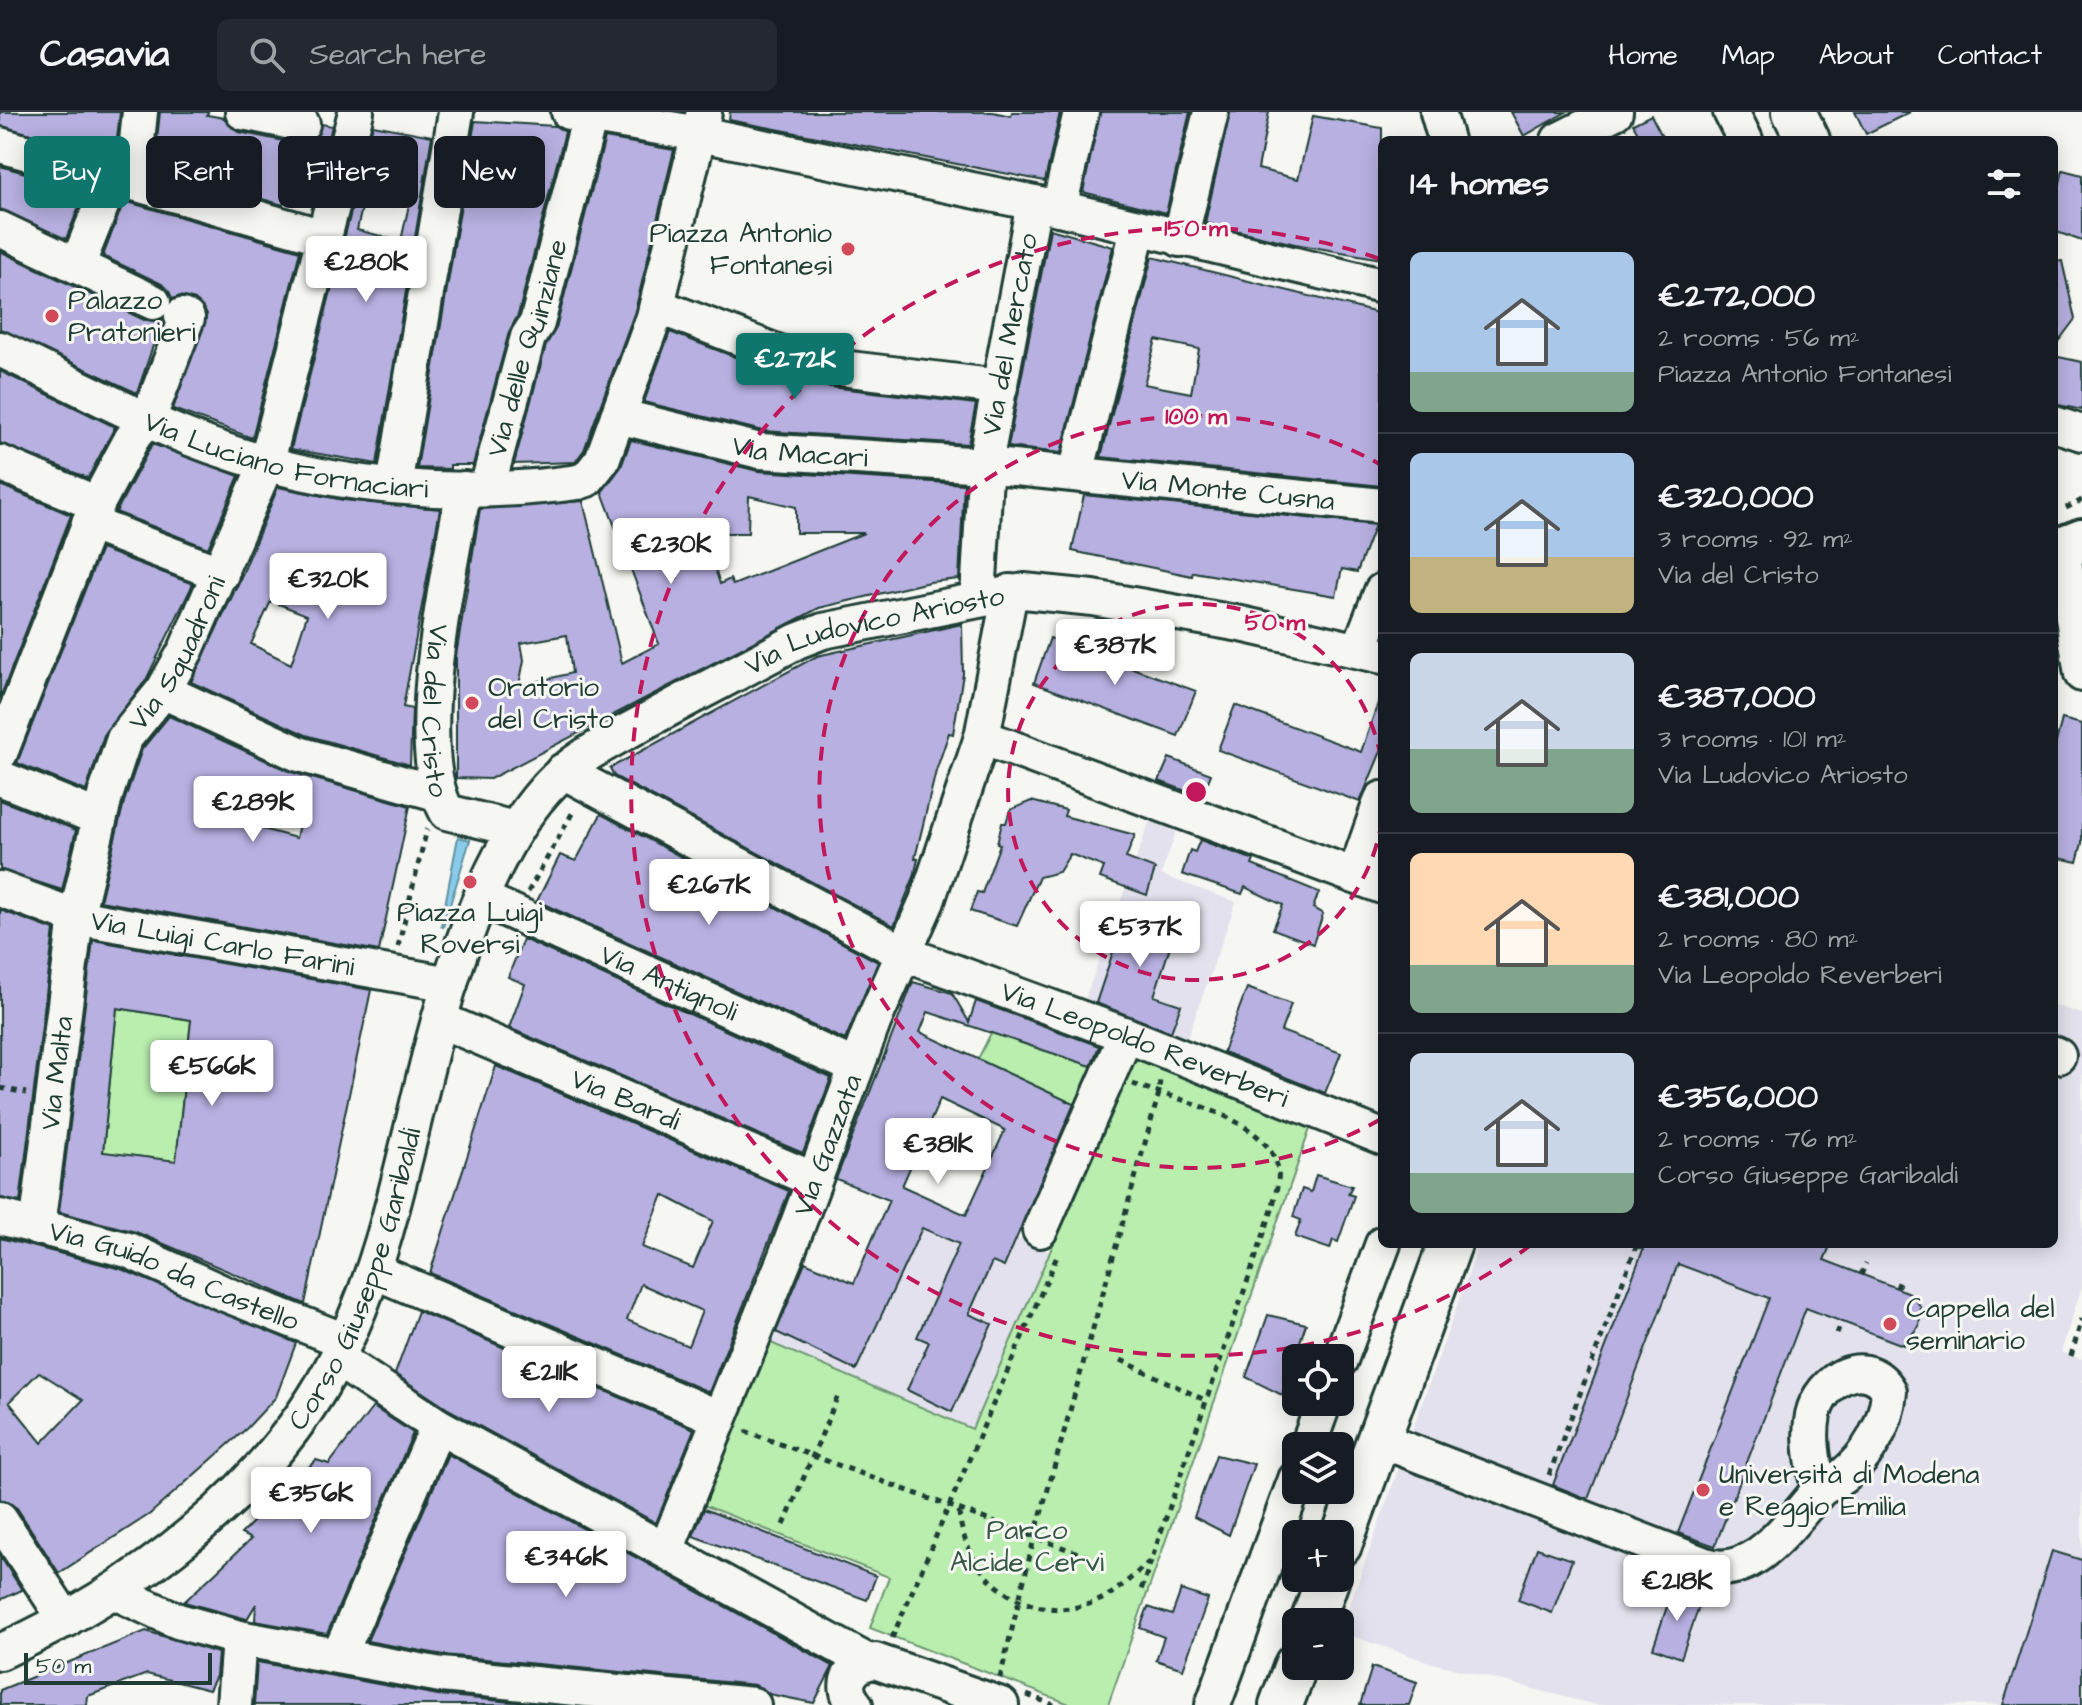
<!DOCTYPE html>
<meta charset="utf-8">
<style>
:root{--surface:#171b24;--page:#242831;--text:#f1f3f6;--muted:#9ea1a6;--line:#363941;--accent:#0f766e}
body{margin:0;font-family:"Architects Daughter",sans-serif;background:var(--page);color:var(--text);height:100vh;display:flex;flex-direction:column;font-size:30px;white-space:nowrap}
*{box-sizing:border-box;margin:0}
p{font-size:26px;color:var(--muted)}
.icon{flex:none;width:44px;height:44px;fill:none;stroke:currentColor;stroke-width:2;stroke-linecap:round;stroke-linejoin:round}
.map{position:relative;flex:1;overflow:hidden}
.panel{position:absolute;left:1378px;top:24px;width:680px;height:1112px;display:flex;flex-direction:column;background:var(--surface);border-radius:12px;box-shadow:0 4px 20px #0003}
.panel>*{flex:none}
.top-card{position:absolute;left:24px;top:24px;width:760px;height:72px;display:flex;gap:16px}
.buttons{position:absolute;left:1282px;top:1232px;display:grid;gap:16px}
.buttons a{display:grid;place-items:center;width:72px;height:72px;border-radius:12px;background:var(--surface);box-shadow:0 4px 20px #0003;font-size:40px}
.scale{position:absolute;left:24px;bottom:20px;width:188px;box-sizing:border-box;padding-left:8px;border:4px solid #1f3d34;border-top:0;font-size:22px;line-height:28px;white-space:nowrap;color:#1f3d34;-webkit-text-stroke:6px #f6f6f2;paint-order:stroke}
.price{position:absolute;translate:-50% -68px;padding:0 18px;border-radius:8px;background:#fff;color:#222;font-size:26px;line-height:52px;filter:drop-shadow(0 2px 4px #0008)}
.price::after{content:'';position:absolute;left:50%;top:48px;width:24px;height:18px;margin-left:-12px;background:inherit;clip-path:polygon(0 0,100% 0,50% 100%)}
.price.selected{background:var(--accent);color:#fff}
ul{padding:0;list-style:none}
li{display:flex;align-items:center;gap:24px;height:200px;padding:0 32px}
li+li{border-top:2px solid var(--line)}
li span{display:grid;place-items:center;flex:none;width:224px;height:160px;border-radius:12px;color:#555}
li>.icon{margin-inline-start:auto}
span .icon{width:96px;height:96px;fill:#fffc;stroke-width:1}
li b{font-size:34px}
h2{display:flex;justify-content:space-between;align-items:center;height:96px;padding:0 32px;font-size:34px}
.chip{padding:0 28px;border-radius:12px;background:var(--surface);box-shadow:0 4px 20px #0003;font-size:28px;line-height:72px}
.chip.selected{background:var(--accent);color:#fff}
header{display:flex;align-items:center;gap:48px;box-sizing:border-box;height:112px;padding:0 40px;background:var(--surface);border-bottom:2px solid var(--line)}
header strong{font-size:38px}
nav{display:flex;gap:44px;margin-inline-start:auto;font-size:28px}
.search{width:560px;height:72px;background:var(--page);display:flex;align-items:center;gap:20px;box-sizing:border-box;padding:0 28px;border-radius:12px;color:var(--muted);font-size:30px}
.map>svg:first-child{display:block}
.built{fill:#e3e1ed}
.green{fill:#b9eeaf;stroke:#6c9672;stroke-width:2}
.water{fill:#8acbeb;stroke:#5f92a2;stroke-width:2}
.building{fill:#b7b0e1;stroke:#1f3d34;stroke-width:2;fill-rule:evenodd}
.lines{fill:none;stroke-linecap:round;stroke-linejoin:round}
.minor-casing{stroke:#1f3d34;stroke-width:40}
.major-casing{stroke:#1f3d34;stroke-width:48}
.path{stroke:#1f3d34;stroke-width:5;stroke-dasharray:6 6;stroke-linecap:butt}
.minor{stroke:#f6f6f2;stroke-width:34}
.major{stroke:#f6f6f2;stroke-width:42}
.ring{fill:none;stroke:#c2185b;stroke-width:4;stroke-dasharray:14 10}
.poi-dot{fill:#d1495b;stroke:#f6f6f2;stroke-width:3}
.labels{text-anchor:middle;dominant-baseline:central;stroke-width:6;stroke-linejoin:round;paint-order:stroke}
.poi-label{font-size:28px;fill:#1f3d34;stroke:#f6f6f2;text-anchor:start}
.street-label{font-size:28px;fill:#1f3d34;stroke:#f6f6f2}
.park-label{font-size:28px;fill:#365846;stroke:#f6f6f2}
.centre{fill:#c2185b;stroke:#f6f6f2;stroke-width:4}
.ring-label{font-size:24px;text-anchor:middle;font-weight:bold;fill:#c2185b;stroke:#f6f6f2;stroke-width:6;stroke-linejoin:round;paint-order:stroke}
</style>
<header>
<strong>Casavia</strong>
<div class="search"><svg class="icon" aria-label="search" viewBox="0 0 24 24"><circle cx="10" cy="10" r="6"/><path d="M15 15l6 6"/></svg>Search here</div>
<nav><a>Home</a><a>Map</a><a>About</a><a>Contact</a></nav>
</header>
<div class="map">
<svg width="2082" height="1593" viewBox="0 0 2082 1593">
<rect width="100%" height="100%" fill="#f6f6f2"/>
<filter id="ink" filterUnits="userSpaceOnUse"><feTurbulence type="fractalNoise" baseFrequency=".0125" numOctaves="2"/><feDisplacementMap in="SourceGraphic" scale="16" xChannelSelector="R" yChannelSelector="G"/><feConvolveMatrix kernelMatrix="1 2 1 2 8 2 1 2 1" color-interpolation-filters="sRGB"/></filter>
<g filter="url(#ink)">
<g class="built">
<path d="M1154 697 1181 706 1161 763 1236 790 1183 938 1080 901Z"/>
<path d="M2054 893 2082 902V1174L2061 1240 2082 1247V1593H1596L1429 1550 1340 1520 1479 1132H2054Z"/>
<path d="M895 1071 1049 1140 972 1317 764 1228 799 1148 854 1171Z"/>
</g>
<g class="green">
<path d="M117 896 191 908 176 1049 103 1040Z"/>
<path d="M991 921 1096 955 1078 994 978 947Z"/>
<path d="M1136 944 1312 1011 1108 1593H1072L870 1516 889 1465 698 1391 764 1228 972 1317Z"/>
</g>
<path class="water" d="M458 725 470 728 443 815 441 814Z"/>
<g class="building">
<path d="M0 0H120L115 45 0 14Z"/>
<path d="M160 0H208L207 3 224 6 239 20 298 32 316 26 321 12 332 14 318 67 291 59 283 93 154 56Z"/>
<path d="M730 0H993L1011 4 1012 0H1060L1045 69 729 8Z"/>
<path d="M1100 0H1190L1166 101 1083 80Z"/>
<path d="M1230 0H1269L1258 57 1298 67 1313 4 1382 16V147L1295 132 1205 111Z"/>
<path d="M1511 0H1566L1524 24Z"/>
<path d="M1855 0H1910L1866 22Z"/>
<path d="M1651 3 1664 28H1642L1633 12Z"/>
<path d="M475 9 555 14 565 20 518 203 509 220 473 353H450V357L417 356Z"/>
<path d="M373 13 432 24 377 352 291 337ZM366 77 410 88 401 129 357 118Z"/>
<path d="M605 26 674 38 635 199 584 338 575 350 514 352 546 233 556 216Z"/>
<path d="M0 54 86 78 66 127 0 97Z"/>
<path d="M2063 58 2082 63V129L2054 119V97Z"/>
<path d="M124 89 300 139 252 326 173 297 207 202 195 188 180 184 173 187 162 172 103 144Z"/>
<path d="M1050 117 1113 135 1061 341 1008 335Z"/>
<path d="M0 139 144 208 162 207 137 281 0 217Z"/>
<path d="M1152 145 1382 202V374L1101 345ZM1156 228 1199 237 1191 281 1144 272Z"/>
<path d="M2062 149 2075 207 2054 235V150Z"/>
<path d="M670 220 805 272 976 292 968 332 763 319 644 290Z"/>
<path d="M2054 244 2082 250V298L2054 292Z"/>
<path d="M0 259 115 315 88 366 0 331Z"/>
<path d="M631 328 758 359 964 372 959 467 929 470 819 496 490 667 456 666V544L480 397 583 389 622 551 659 532 602 380 621 355ZM749 384 796 395V421H864L733 473 730 467 720 472 704 421H748ZM567 523 572 561 519 574 524 548 521 531Z"/>
<path d="M152 332 239 364 208 436 116 400Z"/>
<path d="M0 373 71 403 0 586Z"/>
<path d="M278 375 343 388 440 397 403 595 412 597 410 653 306 623 191 570 239 470ZM271 489 307 503 291 552 251 532Z"/>
<path d="M1084 383 1375 413 1357 460 1342 457 1336 484 1193 460 1192 464 1072 439Z"/>
<path d="M101 437 193 472 146 568 105 620 86 679 17 651Z"/>
<path d="M962 512 963 562 953 622 949 621 936 659 915 746 918 747 914 765 894 814 614 664 610 656 817 544Z"/>
<path d="M1050 526 1196 579 1178 624 1034 571Z"/>
<path d="M1379 588 1382 637 1360 690 1218 638 1235 593 1361 640Z"/>
<path d="M169 604 291 660 410 694 379 839 100 789 124 690 142 637ZM257 673 305 683 296 726 244 712Z"/>
<path d="M2062 607 2082 612V731L2077 750 2054 745V638Z"/>
<path d="M1169 646 1211 662 1202 685 1159 669Z"/>
<path d="M0 688 76 718 62 778 0 758Z"/>
<path d="M1031 689 1066 698 1064 704 1135 723 1126 746 1155 757 1147 783 1100 766 1104 755 1070 742 1059 760 1039 765 1017 814 970 799 977 780 982 781 1000 732 997 731 1002 711H1006L1010 698Z"/>
<path d="M601 702 878 850 845 928 537 789 560 743 576 749Z"/>
<path d="M1200 728 1254 748 1252 753 1319 780 1313 796 1323 802 1313 832 1273 817 1283 793 1245 775 1242 782 1182 762 1190 738 1195 740Z"/>
<path d="M1129 792 1178 810 1154 884 1181 893 1171 920 1096 891Z"/>
<path d="M0 798 54 818 20 1090 0 1086Z"/>
<path d="M523 827 831 966 803 1041 509 916 525 872 508 865Z"/>
<path d="M93 828 371 878 305 1192 136 1120 59 1100ZM117 896 191 908 176 1049 103 1040Z"/>
<path d="M913 870 952 881 969 910 976 889 1099 934 1091 954 928 900 920 920 1074 992 1004 1155 992 1150 969 1202 992 1212 952 1300 907 1278 929 1230 917 1225 959 1132 922 1116 856 1258 776 1220 805 1150 854 1171 889 1088 836 1067ZM940 987 1005 1018 966 1103 902 1074Z"/>
<path d="M1247 876 1291 892 1281 919 1341 941 1325 981 1223 940Z"/>
<path d="M496 954 789 1079 709 1280 430 1161ZM663 1083 713 1109 693 1156 642 1135ZM641 1172 702 1199 688 1234 627 1208Z"/>
<path d="M1316 1063 1352 1074 1348 1082 1354 1084 1338 1130 1333 1128 1330 1137 1295 1125 1301 1108 1293 1105 1302 1077 1311 1080Z"/>
<path d="M0 1126 121 1157 296 1231 276 1285 247 1316 150 1402 59 1461 17 1396 0 1387ZM39 1260 83 1288 42 1331 9 1290Z"/>
<path d="M1632 1132H1831L1824 1148 1910 1181 1921 1195 1919 1214 1903 1233 1806 1196 1715 1434 1678 1421 1769 1186 1678 1152 1588 1387 1553 1373 1643 1138Z"/>
<path d="M418 1199 694 1317 656 1411 448 1297 395 1262Z"/>
<path d="M1268 1203 1306 1212 1282 1283 1246 1265Z"/>
<path d="M373 1295 413 1321 327 1522 255 1509 256 1492 247 1507 184 1490 251 1427 241 1422 281 1382 316 1348 329 1352Z"/>
<path d="M448 1342 833 1554 814 1591 769 1582 755 1573 444 1543 367 1529Z"/>
<path d="M1216 1343 1254 1352 1229 1423 1194 1405Z"/>
<path d="M704 1397 876 1464 867 1488 693 1424Z"/>
<path d="M1537 1436 1572 1448 1552 1501 1518 1488Z"/>
<path d="M2052 1439 2082 1448V1593H2003Z"/>
<path d="M0 1444 22 1478 0 1488Z"/>
<path d="M1673 1477 1702 1486 1681 1546 1653 1536Z"/>
<path d="M1181 1478 1208 1487 1183 1557 1156 1548 1164 1525 1140 1516 1148 1495 1172 1503Z"/>
<path d="M146 1519 218 1541 216 1564 209 1578 147 1562 88 1584 87 1593H0V1578Z"/>
<path d="M257 1550 438 1583 544 1593H254Z"/>
<path d="M1372 1555 1417 1570 1409 1593H1360Z"/>
</g>
<g class="lines">
<g class="minor-casing">
<g id="minor">
<path d="M243 0 302 12"/>
<path d="M569 0 700 22 1059 96 1382 174"/>
<path d="M1438 0 1446 28"/>
<path d="M1731 0 1745 28"/>
<path d="M1559 28 1615 0"/>
<path d="M0 33 324 125"/>
<path d="M128 68 135 49 140 0"/>
<path d="M1059 96 1081 0"/>
<path d="M0 117 153 190"/>
<path d="M1180 127 1211 0"/>
<path d="M77 154 113 64"/>
<path d="M657 194 808 252 1000 275"/>
<path id="s1" d="M0 237C70 270 139 308 211 334 327 376 455 387 578 370L587 367 602 348 654 205 704 0"/>
<path id="s2" d="M618 304 760 339 985 353 1382 394"/>
<path d="M2054 312 2082 321"/>
<path d="M0 351 97 392"/>
<path d="M1076 361 1138 118"/>
<path d="M394 374 456 0"/>
<path id="s3" d="M487 376 528 225 537 211 590 3"/>
<path id="s4" d="M464 377C450 454 409 633 447 700L515 717"/>
<path d="M89 411 221 462"/>
<path d="M2062 436 2082 562"/>
<path id="s5" d="M978 486 986 346 1034 91"/>
<path d="M1359 538 1382 479"/>
<path d="M163 579 299 642 436 681"/>
<path d="M982 625 1382 774"/>
<path d="M0 641 97 392 131 328 152 297 187 206 182 204"/>
<path id="s6" d="M563 659 905 842 1126 923 1382 1025"/>
<path d="M0 666 99 706"/>
<path d="M1355 764 1382 687"/>
<path id="s7" d="M0 777 76 805 450 872"/>
<path id="s8" d="M483 787 856 955"/>
<path id="s9" d="M440 908 812 1067"/>
<path d="M2054 942 2058 944"/>
<path id="s10" d="M0 1105 128 1138 225 1182 345 1229"/>
<path id="s11" d="M37 1116 76 805 105 684 124 627 163 579 186 538 266 353 356 0"/>
<path d="M1040 1118 1126 923"/>
<path d="M374 1159 719 1306"/>
<path d="M337 1247 438 1314 868 1550"/>
<path d="M1340 1248 1383 1132"/>
<path d="M1378 1327 1705 1453C1753 1469 1790 1411 1817 1381 1823 1373 1835 1370 1843 1364 1868 1344 1887 1312 1889 1279 1866 1241 1821 1267 1813 1303 1808 1328 1814 1353 1819 1378"/>
<path d="M1308 1334 1324 1290"/>
<path d="M0 1407 66 1508"/>
<path id="s12" d="M666 1438 786 1144 874 908 927 789 982 625 1010 480"/>
<path d="M115 1480 178 1509 239 1526 441 1563 753 1593"/>
<path id="s13" d="M0 1540C133 1480 271 1378 338 1244 383 1155 402 1055 426 958 448 869 484 746 545 678 573 646 610 629 646 609 696 582 746 556 797 529L823 519 1024 479 1093 486 1241 512 1382 544"/>
<path d="M339 1544 438 1314"/>
<path d="M234 1593 239 1526"/>
<path d="M855 1593C838 1572 851 1552 875 1549L1001 1593"/>
<path d="M1213 1593 1296 1367"/>
</g>
</g>
<g class="major-casing">
<g id="major">
<path d="M1794 0 1808 28"/>
<path d="M2054 439 2082 428"/>
<path d="M1340 1433 1450 1132"/>
<path d="M1312 1510 1328 1466"/>
<path d="M1281 1593 1296 1553"/>
</g>
</g>
<g class="path">
<path d="M2066 396 2082 388"/>
<path d="M528 780 574 698"/>
<path d="M398 835 427 717"/>
<path d="M1133 972C1176 988 1269 1005 1278 1058 1280 1069 1274 1085 1273 1095L1140 1481"/>
<path d="M0 976 26 981"/>
<path d="M1861 1163 1866 1151"/>
<path d="M1897 1176 1901 1165"/>
<path d="M1837 1222 1842 1209"/>
<path d="M2071 1244 2082 1207"/>
<path d="M1121 1248 1207 1289"/>
<path d="M745 1319 1089 1445"/>
<path d="M1549 1363 1637 1132"/>
<path d="M959 1400C965 1467 1029 1515 1095 1490 1116 1482 1132 1464 1149 1450"/>
<path d="M784 1413 839 1281"/>
<path d="M892 1526 1058 1142"/>
<path d="M1000 1566 1034 1427 1159 981 1160 965"/>
<path d="M1027 1583 1054 1593"/>
</g>
<use href="#minor" class="minor"/>
<use href="#major" class="major"/>
</g>
</g>
<g class="ring">
<path d="M1382 708A188 188 0 1 1 1382 652"/>
<path d="M1381 1007A376 376 0 1 1 1381 353"/>
<path d="M1531 1133A564 564 0 1 1 1380 147"/>
</g>
<g class="poi-dot">
<circle cx="848" cy="137" r="8"/>
<circle cx="52" cy="204" r="8"/>
<circle cx="472" cy="591" r="8"/>
<circle cx="470" cy="770" r="8"/>
<circle cx="1890" cy="1212" r="8"/>
<circle cx="1703" cy="1378" r="8"/>
</g>
<g class="labels">
<g class="poi-label">
<text x="832" y="121" text-anchor="end">Piazza Antonio<tspan x="832" dy="32">Fontanesi</tspan></text>
<text x="68" y="188">Palazzo<tspan x="68" dy="32">Pratonieri</tspan></text>
<text x="488" y="575">Oratorio<tspan x="488" dy="32">del Cristo</tspan></text>
<text x="470" y="800" text-anchor="middle">Piazza Luigi<tspan x="470" dy="32">Roversi</tspan></text>
<text x="1906" y="1196">Cappella del<tspan x="1906" dy="32">seminario</tspan></text>
<text x="1719" y="1362">Università di Modena<tspan x="1719" dy="32">e Reggio Emilia</tspan></text>
</g>
<g class="street-label">
<text stroke="none"><textPath href="#s5" startOffset="266">Via del Mercato</textPath></text>
<text stroke="none"><textPath href="#s3" startOffset="146">Via delle Quinziane</textPath></text>
<text stroke="none"><textPath href="#s2" startOffset="186">Via Macari</textPath></text>
<text stroke="none"><textPath href="#s1" startOffset="308">Via Luciano Fornaciari</textPath></text>
<text stroke="none"><textPath href="#s2" startOffset="616">Via Monte Cusna</textPath></text>
<text stroke="none"><textPath href="#s13" startOffset="1436">Via Ludovico Ariosto</textPath></text>
<text stroke="none"><textPath href="#s11" startOffset="600">Via Squadroni</textPath></text>
<text stroke="none"><textPath href="#s4" startOffset="224">Via del Cristo</textPath></text>
<text stroke="none"><textPath href="#s7" startOffset="230">Via Luigi Carlo Farini</textPath></text>
<text stroke="none"><textPath href="#s8" startOffset="204">Via Antignoli</textPath></text>
<text stroke="none"><textPath href="#s6" startOffset="644">Via Leopoldo Reverberi</textPath></text>
<text stroke="none"><textPath href="#s11" startOffset="156">Via Malta</textPath></text>
<text stroke="none"><textPath href="#s9" startOffset="202">Via Bardi</textPath></text>
<text stroke="none"><textPath href="#s12" startOffset="436">Via Gazzata</textPath></text>
<text stroke="none"><textPath href="#s13" startOffset="536">Corso Giuseppe Garibaldi</textPath></text>
<text stroke="none"><textPath href="#s10" startOffset="184">Via Guido da Castello</textPath></text>
</g>
<g class="park-label">
<text x="1027" y="1418">Parco<tspan x="1027" dy="32">Alcide Cervi</tspan></text>
</g>
</g>
<circle cx="1196" cy="680" r="12" class="centre"/>
<g class="ring-label">
<text x="1196" y="124">150 m</text>
<text x="1196" y="312">100 m</text>
<text x="1275" y="518">50 m</text>
</g>
</svg>
<div class="buttons">
<a><svg class="icon" aria-label="locate" viewBox="0 0 24 24"><circle cx="12" cy="12" r="6"/><path d="M12 2v4M12 18v4M2 12h4M18 12h4"/></svg></a>
<a><svg class="icon" aria-label="layers" viewBox="0 0 24 24"><path d="M12 4l9 5-9 5-9-5zM3 14l9 5 9-5"/></svg></a>
<a>+</a>
<a>−</a>
</div>
<div class="scale">50 m</div>
<b class="price" style="left:366px;top:192px">€280K</b>
<b class="price selected" style="left:795px;top:289px">€272K</b>
<b class="price" style="left:671px;top:474px">€230K</b>
<b class="price" style="left:328px;top:509px">€320K</b>
<b class="price" style="left:1115px;top:575px">€387K</b>
<b class="price" style="left:253px;top:732px">€289K</b>
<b class="price" style="left:709px;top:815px">€267K</b>
<b class="price" style="left:1140px;top:857px">€537K</b>
<b class="price" style="left:212px;top:996px">€566K</b>
<b class="price" style="left:938px;top:1074px">€381K</b>
<b class="price" style="left:549px;top:1302px">€211K</b>
<b class="price" style="left:311px;top:1423px">€356K</b>
<b class="price" style="left:566px;top:1487px">€346K</b>
<b class="price" style="left:1677px;top:1511px">€218K</b>
<div class="top-card">
<a class="chip selected">Buy</a>
<a class="chip">Rent</a>
<a class="chip">Filters</a>
<a class="chip">New</a>
</div>
<section class="panel">
<h2>14 homes<svg class="icon" aria-label="filters" viewBox="0 0 24 24"><path d="M4 7h16M4 17h16"/><circle cx="9" cy="7" r="2"/><circle cx="15" cy="17" r="2"/></svg></h2>
<ul>
<li><span style="background:linear-gradient(#a9c7e8 75%,#7fa58c 0)"><svg class="icon" aria-label="home" viewBox="0 0 24 24"><path d="M3 11l9-7 9 7M6 9v11h12V9"/></svg></span><div><b>€272,000</b><p>2 rooms · 56 m²</p><p>Piazza Antonio Fontanesi</p></div></li>
<li><span style="background:linear-gradient(#a9c7e8 65%,#c2b280 0)"><svg class="icon" aria-label="home" viewBox="0 0 24 24"><path d="M3 11l9-7 9 7M6 9v11h12V9"/></svg></span><div><b>€320,000</b><p>3 rooms · 92 m²</p><p>Via del Cristo</p></div></li>
<li><span style="background:linear-gradient(#c9d6e8 60%,#7fa58c 0)"><svg class="icon" aria-label="home" viewBox="0 0 24 24"><path d="M3 11l9-7 9 7M6 9v11h12V9"/></svg></span><div><b>€387,000</b><p>3 rooms · 101 m²</p><p>Via Ludovico Ariosto</p></div></li>
<li><span style="background:linear-gradient(#ffd9b3 70%,#7fa58c 0)"><svg class="icon" aria-label="home" viewBox="0 0 24 24"><path d="M3 11l9-7 9 7M6 9v11h12V9"/></svg></span><div><b>€381,000</b><p>2 rooms · 80 m²</p><p>Via Leopoldo Reverberi</p></div></li>
<li><span style="background:linear-gradient(#c9d6e8 75%,#7fa58c 0)"><svg class="icon" aria-label="home" viewBox="0 0 24 24"><path d="M3 11l9-7 9 7M6 9v11h12V9"/></svg></span><div><b>€356,000</b><p>2 rooms · 76 m²</p><p>Corso Giuseppe Garibaldi</p></div></li>
</ul>
</section>
</div>
